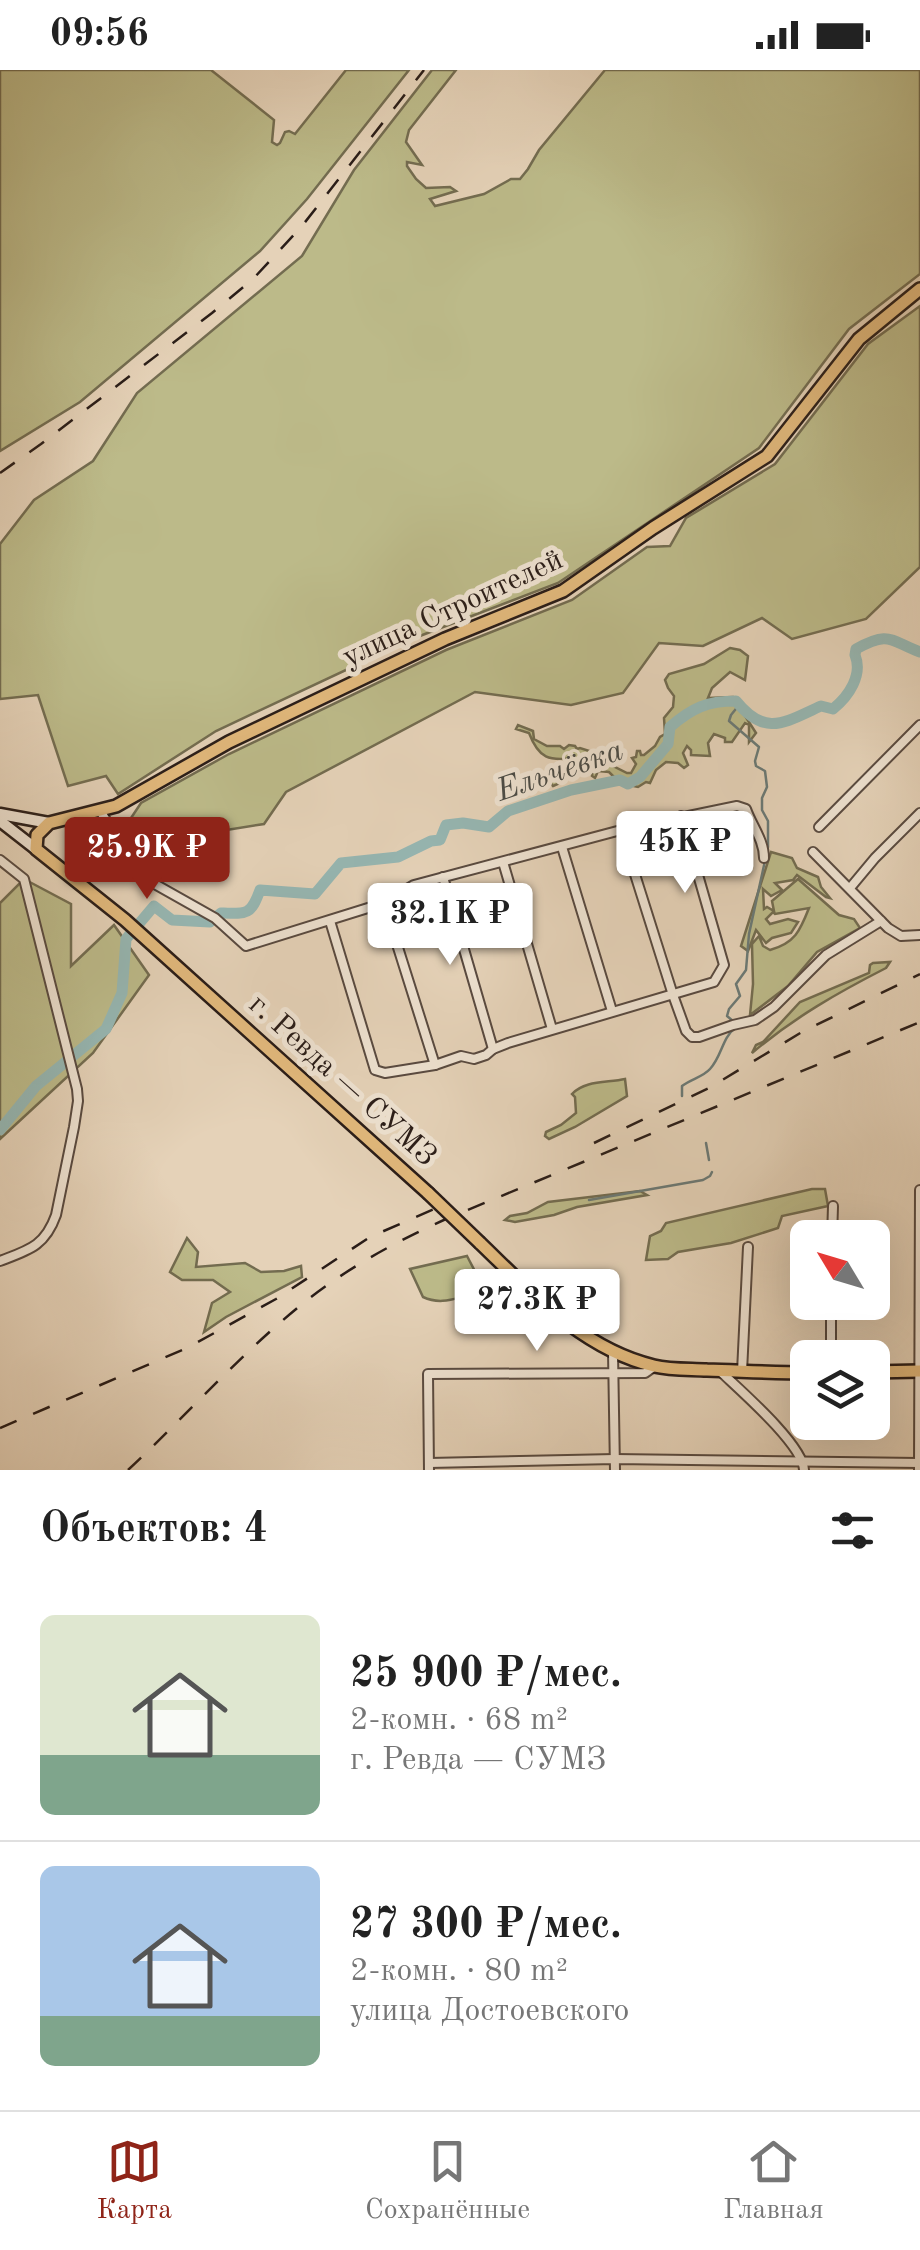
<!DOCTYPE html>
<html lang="ru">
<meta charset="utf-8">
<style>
:root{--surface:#fff;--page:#f2f2f2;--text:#222;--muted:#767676;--line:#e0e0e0;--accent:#8f2418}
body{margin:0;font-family:"Old Standard TT",serif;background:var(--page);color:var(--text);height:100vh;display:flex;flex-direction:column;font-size:38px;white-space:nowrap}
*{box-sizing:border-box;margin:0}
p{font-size:32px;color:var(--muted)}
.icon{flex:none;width:55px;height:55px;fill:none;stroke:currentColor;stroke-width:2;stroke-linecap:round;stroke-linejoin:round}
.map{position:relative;height:1400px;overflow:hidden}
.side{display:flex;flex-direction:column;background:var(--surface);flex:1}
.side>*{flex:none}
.needle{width:65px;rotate:308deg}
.tools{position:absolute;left:790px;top:1150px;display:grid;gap:20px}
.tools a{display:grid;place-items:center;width:100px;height:100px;border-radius:15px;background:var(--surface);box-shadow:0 10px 40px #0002;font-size:50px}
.price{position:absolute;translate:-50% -85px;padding:0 22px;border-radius:10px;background:#fff;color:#222;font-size:32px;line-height:65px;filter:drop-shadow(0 2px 5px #0008)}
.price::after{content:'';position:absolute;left:50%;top:60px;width:30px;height:22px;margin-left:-15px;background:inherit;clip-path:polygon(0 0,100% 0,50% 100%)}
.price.current{background:var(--accent);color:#fff}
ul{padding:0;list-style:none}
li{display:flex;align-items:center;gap:30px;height:250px;padding:0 40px}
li+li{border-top:2px solid var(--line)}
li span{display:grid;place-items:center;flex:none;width:280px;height:200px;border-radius:15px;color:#555}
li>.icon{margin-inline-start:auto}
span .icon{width:120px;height:120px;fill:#fffc;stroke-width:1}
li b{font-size:42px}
h2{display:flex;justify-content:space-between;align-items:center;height:120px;padding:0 40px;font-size:42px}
.status{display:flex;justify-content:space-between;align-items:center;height:70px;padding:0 50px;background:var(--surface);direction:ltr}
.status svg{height:28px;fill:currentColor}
.tabs{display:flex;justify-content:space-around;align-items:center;height:140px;border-top:2px solid var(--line);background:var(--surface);font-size:28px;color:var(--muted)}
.tabs a{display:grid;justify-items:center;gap:5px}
.tabs .current{color:var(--accent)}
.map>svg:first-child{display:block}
.green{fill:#bcba89;stroke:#736c50;stroke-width:2.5}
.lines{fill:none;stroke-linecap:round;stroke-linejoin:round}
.stream{stroke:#6b7975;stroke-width:2.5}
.river{stroke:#96b7b3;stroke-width:11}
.street-casing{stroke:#594a40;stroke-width:12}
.secondary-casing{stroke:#2a1d18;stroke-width:15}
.primary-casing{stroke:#2a1d18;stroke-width:16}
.street{stroke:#eee2d1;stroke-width:8}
.secondary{stroke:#eee2d1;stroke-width:10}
.primary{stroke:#e2b97c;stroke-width:11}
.rail{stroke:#2a1d18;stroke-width:2.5;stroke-dasharray:18 18;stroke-linecap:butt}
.primary-bridge-casing{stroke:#2a1d18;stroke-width:16;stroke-linecap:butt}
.primary-bridge{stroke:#e2b97c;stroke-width:11}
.labels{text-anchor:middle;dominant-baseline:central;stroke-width:10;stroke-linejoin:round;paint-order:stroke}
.street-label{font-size:30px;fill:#2a1d18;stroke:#eee2d1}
.water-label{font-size:32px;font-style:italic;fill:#4a4b46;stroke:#eee2d1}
</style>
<div class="status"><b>09:56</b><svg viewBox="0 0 49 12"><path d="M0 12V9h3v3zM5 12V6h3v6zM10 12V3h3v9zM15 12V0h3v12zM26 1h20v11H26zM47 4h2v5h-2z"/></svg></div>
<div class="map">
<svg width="920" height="1400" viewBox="0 0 920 1400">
<rect width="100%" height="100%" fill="#e5d2b8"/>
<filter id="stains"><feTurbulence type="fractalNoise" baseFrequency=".002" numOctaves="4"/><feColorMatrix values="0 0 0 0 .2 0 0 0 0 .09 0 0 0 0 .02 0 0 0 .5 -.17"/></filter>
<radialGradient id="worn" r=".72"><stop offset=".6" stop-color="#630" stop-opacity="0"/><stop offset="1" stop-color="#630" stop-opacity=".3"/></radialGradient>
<g class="green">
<path d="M0 0H211L274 50 272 72 277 75 280 73 285 62 289 61 295 64 346 0H409L307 129 260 181 80 332 0 381Z"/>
<path d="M432 0H456L409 60 406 72 422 95 407 92V96L416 109 426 118 450 117 456 121 430 129 435 136 484 124 511 109H520L528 99 539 80 605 0H920V204L849 259 759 378 558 513 412 569 216 661 118 724 106 706 68 716 38 625 0 629V474L34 430 93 391 137 323 302 186 354 100Z"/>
<path d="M920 236V497L866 549 792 569 762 548 703 576 659 573 623 623 571 635 475 622 286 722 264 754 152 772 141 795 123 760 141 733 229 684 446 580 572 530 647 477 670 476 686 448 775 394 868 274Z"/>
<path d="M730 578 740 580 748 586 745 610 730 602 712 618 708 628 733 627 756 663 749 672V655L745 653 732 672H725V668L714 664 708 673 710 686 691 685V680L687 676 683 683 688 695 684 698 678 693 666 692 656 700 650 713 646 712 638 717 620 713 609 702 598 701 595 708 592 706 593 698C580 703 567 710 553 716L549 711 552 703 577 692 574 688C549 691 539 689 529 663L516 659 518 655 533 661 534 669 547 676H560L564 679 569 675 575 676 577 679 580 678 599 684 603 691 627 703H631L636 694 632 688 636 687 637 681H640L641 685H644L655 676 660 667 665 664 664 648 673 637 674 626 668 618 665 610 669 604 704 594Z"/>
<path d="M771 782 792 788 797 798 818 807 821 817 830 828 826 827 797 805 793 810 775 813 782 820 771 826 763 819 764 839 767 837 774 841 772 831 798 809 839 845 854 849 860 858 817 882 788 916 750 945 753 914 752 874 759 866 763 876 770 880C795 873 800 861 809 838L775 844 773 842 766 849 770 854 788 849 798 852 791 863 772 868 766 873 756 860 748 881 741 876Z"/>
<path d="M24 809 71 834V896L114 855 149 905 93 983 0 1069V833Z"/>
<path d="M890 892 886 898C837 923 795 947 752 983L756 975 763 972 800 932 869 903 870 895 873 893Z"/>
<path d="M625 1009 627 1026 575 1057 549 1069 545 1066 546 1062 561 1055 576 1043 575 1027 572 1024C585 1010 607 1013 625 1009Z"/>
<path d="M812 1119H825L828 1136 782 1146 778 1158 731 1173 678 1182 668 1189 646 1190 650 1166 661 1161 666 1153Z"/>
<path d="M640 1121 647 1125 577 1137 554 1145 515 1152 505 1150 510 1146 527 1143 548 1132Z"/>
<path d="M187 1168 198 1182 196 1197 245 1193 261 1202 284 1201 301 1196 302 1207 226 1247 204 1262 212 1233 230 1222 213 1210H182L170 1202Z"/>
<path d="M467 1186 479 1209 470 1225C453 1229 440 1235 423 1227L410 1199Z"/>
</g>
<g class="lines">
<g class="stream">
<path d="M733 951 727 946 729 939 740 926 736 914 746 900 749 864 768 777V751L762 740V728L767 717 765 701 756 696 755 691 759 677 729 651 731 645 739 635"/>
<path d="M682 1026V1016C691 1009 703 1007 710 999 722 986 722 968 735 958"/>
<path d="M706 1073 709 1090"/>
<path d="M589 1130 703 1110 710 1106 712 1102"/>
</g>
<path class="river" d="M0 1060 36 1016 106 959 122 923 126 869 154 836 172 850 210 852 221 843C247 844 251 845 260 820L315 824 341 793 398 787 431 771 440 770 446 755 463 753 489 757 508 741 571 720 620 710 628 714 640 707 668 674 670 657C692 638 707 631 736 631 766 668 785 652 821 636L833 639C849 626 863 605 855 585L856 579C890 560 890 571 920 582"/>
<g class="street-casing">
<g id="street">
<path d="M100 741 144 808 215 848 246 876 384 833 414 815 621 760 737 736 746 739C752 756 764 770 764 788"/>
<path d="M819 757 920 655"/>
<path d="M621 760 673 925 686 961 692 967H699L733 955 755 950 774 937 826 885 881 851"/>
<path d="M562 777 612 941"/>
<path d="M813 782 888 858 901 866 920 865"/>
<path d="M0 790 24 809 77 1019 78 1031 74 1057 56 1145C45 1176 29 1180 0 1191"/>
<path d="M503 792 552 959"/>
<path d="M443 807 493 979"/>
<path d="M850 818 875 788 920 743"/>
<path d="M384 833 435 995"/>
<path d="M330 851 375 1000 385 1003 435 995 461 986 474 989 486 985 493 979 508 973 714 912 724 895 681 746"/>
<path d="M832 1168 833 1136"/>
<path d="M613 1282 615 1400"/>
<path d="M831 1288V1232"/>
<path d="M721 1302C741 1321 803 1375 804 1400"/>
<path d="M742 1302 748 1177"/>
<path d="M429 1393 615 1389 919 1393"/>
<path d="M429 1400 428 1304 645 1303 655 1296"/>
<path d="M919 1400 920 1120"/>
</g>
</g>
<g class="secondary-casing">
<g id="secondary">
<path d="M0 744 49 753"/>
<path d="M0 751 36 779"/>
</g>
</g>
<g class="primary-casing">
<g id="primary">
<path d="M428 1123 125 850 36 779 37 765 49 753 116 736 229 672 445 569 563 521 653 458 767 386 859 269 920 219"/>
<path d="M480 1173C531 1222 582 1279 654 1296 671 1300 690 1299 707 1300 741 1301 774 1303 808 1303"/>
<path d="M872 1302 920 1301"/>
</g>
</g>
<use href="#street" class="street"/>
<use href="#secondary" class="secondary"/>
<use href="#primary" class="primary"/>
<g class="rail">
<path d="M0 403 41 374 212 243 253 209 302 156 424 0"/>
<path d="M594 1073 709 1018 802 962 920 904"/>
<path d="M0 1358 187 1278 276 1229 370 1167 441 1136"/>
<path d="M128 1400C188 1344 242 1282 306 1231 349 1197 397 1171 446 1149L920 952"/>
</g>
<g class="primary-bridge-casing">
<path id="primary-bridge" d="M428 1123 480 1173"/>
</g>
<use href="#primary-bridge" class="primary-bridge"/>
</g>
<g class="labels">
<g class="street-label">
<text transform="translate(453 539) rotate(-25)">улица Строителей</text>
<text transform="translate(342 1011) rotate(42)">г. Ревда — СУМЗ</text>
</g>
<g class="water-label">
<text transform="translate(560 702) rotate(-19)">Ельчёвка</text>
</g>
</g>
<rect width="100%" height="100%" filter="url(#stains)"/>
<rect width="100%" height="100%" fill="url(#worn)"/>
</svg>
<div class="tools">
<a><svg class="needle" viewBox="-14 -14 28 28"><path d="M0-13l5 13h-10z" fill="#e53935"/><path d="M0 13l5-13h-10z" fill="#767676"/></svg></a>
<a><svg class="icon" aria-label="layers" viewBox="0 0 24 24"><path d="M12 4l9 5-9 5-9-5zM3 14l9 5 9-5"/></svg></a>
</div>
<b class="price" style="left:685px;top:826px">45K ₽</b>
<b class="price current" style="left:147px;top:832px">25.9K ₽</b>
<b class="price" style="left:450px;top:898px">32.1K ₽</b>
<b class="price" style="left:537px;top:1284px">27.3K ₽</b>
</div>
<section class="side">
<h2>Объектов: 4<svg class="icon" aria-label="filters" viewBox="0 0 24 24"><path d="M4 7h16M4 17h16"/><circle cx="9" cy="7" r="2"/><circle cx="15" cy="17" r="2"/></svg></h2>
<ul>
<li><span style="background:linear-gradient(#dfe7d0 70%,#7fa58c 0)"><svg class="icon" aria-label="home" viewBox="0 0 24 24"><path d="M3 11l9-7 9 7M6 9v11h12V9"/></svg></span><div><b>25 900 ₽/мес.</b><p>2-комн. · 68 m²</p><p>г. Ревда — СУМЗ</p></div></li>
<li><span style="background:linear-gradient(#a9c7e8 75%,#7fa58c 0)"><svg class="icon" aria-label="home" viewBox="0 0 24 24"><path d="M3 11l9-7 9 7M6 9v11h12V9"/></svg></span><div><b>27 300 ₽/мес.</b><p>2-комн. · 80 m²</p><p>улица Достоевского</p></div></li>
</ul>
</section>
<nav class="tabs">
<a class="current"><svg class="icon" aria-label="map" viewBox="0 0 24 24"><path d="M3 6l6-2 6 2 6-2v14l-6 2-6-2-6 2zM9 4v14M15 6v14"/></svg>Карта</a>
<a><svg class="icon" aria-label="saved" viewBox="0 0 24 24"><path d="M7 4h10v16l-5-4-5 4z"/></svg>Сохранённые</a>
<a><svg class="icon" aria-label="home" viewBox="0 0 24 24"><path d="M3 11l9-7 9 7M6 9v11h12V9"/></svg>Главная</a>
</nav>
